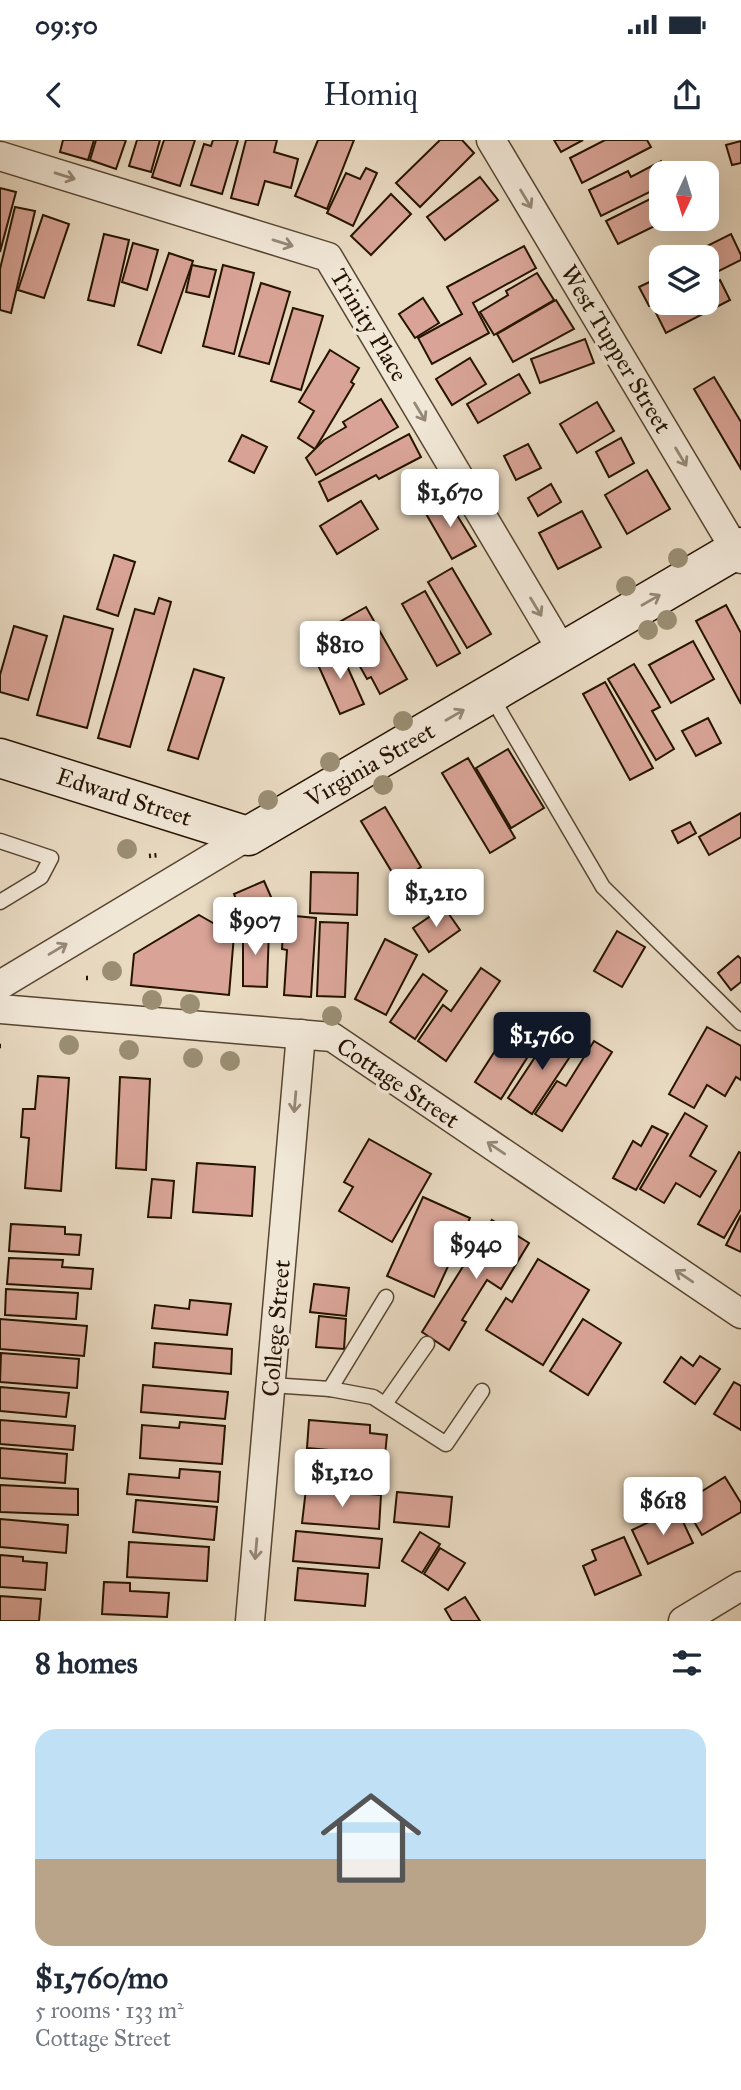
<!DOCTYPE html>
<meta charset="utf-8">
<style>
:root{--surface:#fff;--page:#f6f6f7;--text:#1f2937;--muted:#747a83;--accent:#111827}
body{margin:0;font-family:"IM FELL Great Primer",serif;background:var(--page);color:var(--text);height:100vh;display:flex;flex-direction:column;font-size:26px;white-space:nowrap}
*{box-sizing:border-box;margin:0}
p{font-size:23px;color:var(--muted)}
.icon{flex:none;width:38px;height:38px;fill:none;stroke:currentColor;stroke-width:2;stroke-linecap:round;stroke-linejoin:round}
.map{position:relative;height:1481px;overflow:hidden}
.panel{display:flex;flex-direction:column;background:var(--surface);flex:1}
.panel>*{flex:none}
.needle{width:46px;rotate:184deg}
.buttons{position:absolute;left:649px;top:21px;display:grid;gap:14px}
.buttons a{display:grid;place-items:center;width:70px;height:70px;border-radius:14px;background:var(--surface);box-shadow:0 7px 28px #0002;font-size:35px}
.price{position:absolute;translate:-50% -60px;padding:0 16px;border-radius:7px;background:#fff;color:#222;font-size:23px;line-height:46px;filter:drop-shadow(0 2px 4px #0008)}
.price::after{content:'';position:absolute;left:50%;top:42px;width:21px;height:16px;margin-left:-10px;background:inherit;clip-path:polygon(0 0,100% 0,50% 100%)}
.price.on{background:var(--accent);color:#fff}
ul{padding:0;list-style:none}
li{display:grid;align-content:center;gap:14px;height:371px;padding:0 35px}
li span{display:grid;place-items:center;height:217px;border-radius:21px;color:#555}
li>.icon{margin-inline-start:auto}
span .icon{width:126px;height:126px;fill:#fffc;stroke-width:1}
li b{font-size:30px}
h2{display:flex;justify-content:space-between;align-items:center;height:84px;padding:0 35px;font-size:30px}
.status{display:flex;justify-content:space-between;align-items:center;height:49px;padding:0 35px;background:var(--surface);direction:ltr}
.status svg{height:19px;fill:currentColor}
header{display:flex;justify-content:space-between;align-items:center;height:91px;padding:0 35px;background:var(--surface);font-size:32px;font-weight:600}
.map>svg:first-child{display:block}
.building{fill:#d9a497;stroke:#251300;stroke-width:2}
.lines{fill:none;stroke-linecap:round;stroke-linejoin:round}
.service-casing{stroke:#564530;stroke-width:17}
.minor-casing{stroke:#564530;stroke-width:31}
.secondary-casing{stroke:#251300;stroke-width:41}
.path{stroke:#251300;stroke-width:4.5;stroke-dasharray:2 3.5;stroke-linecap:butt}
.service{stroke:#f1e7d7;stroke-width:14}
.minor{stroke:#f1e7d7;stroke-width:28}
.secondary{stroke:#f1e7d7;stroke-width:38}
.tree{fill:#9a8e73}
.oneway{stroke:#958876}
.labels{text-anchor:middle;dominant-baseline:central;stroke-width:7;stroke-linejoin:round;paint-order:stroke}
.street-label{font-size:24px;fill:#251300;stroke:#f1e7d7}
</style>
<div class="status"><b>09:50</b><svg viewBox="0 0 49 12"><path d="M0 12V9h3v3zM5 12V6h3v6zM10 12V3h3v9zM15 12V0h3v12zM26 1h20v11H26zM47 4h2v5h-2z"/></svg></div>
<header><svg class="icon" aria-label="back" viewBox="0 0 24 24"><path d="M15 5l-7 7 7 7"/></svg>Homiq<svg class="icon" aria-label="share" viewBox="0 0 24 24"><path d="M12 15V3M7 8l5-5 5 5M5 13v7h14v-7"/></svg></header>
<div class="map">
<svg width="741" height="1481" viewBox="0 0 741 1481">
<rect width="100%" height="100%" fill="#e9dac2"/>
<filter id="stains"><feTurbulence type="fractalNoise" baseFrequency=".00286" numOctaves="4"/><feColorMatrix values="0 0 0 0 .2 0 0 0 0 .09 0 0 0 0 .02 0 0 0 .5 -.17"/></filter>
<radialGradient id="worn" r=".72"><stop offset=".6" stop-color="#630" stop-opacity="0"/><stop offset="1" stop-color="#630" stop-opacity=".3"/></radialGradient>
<g class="building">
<path d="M63 0H94L88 20 60 12Z"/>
<path d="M96 0H126L116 29 90 20Z"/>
<path d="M137 0H160L151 32 129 26Z"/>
<path d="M164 0H195L180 46 152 37Z"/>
<path d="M213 0H238L222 54 191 45 204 4 211 6Z"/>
<path d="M246 0H277L274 12 298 19 291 48 265 41 258 65 231 58Z"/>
<path d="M318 0H354L327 69 295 56Z"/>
<path d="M440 0H462L474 13 420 67 396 43Z"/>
<path d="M554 0H583L561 12Z"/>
<path d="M605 0H647L651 7 582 43 570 18Z"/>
<path d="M741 1V23L732 25 726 5Z"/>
<path d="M661 21 667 33H662V46L601 76 589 50 628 31 631 37Z"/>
<path d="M366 28 377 33 353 86 327 73 346 33 360 39Z"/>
<path d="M480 37 498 60 445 100 427 77Z"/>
<path d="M0 48 16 52 0 112Z"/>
<path d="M662 53V79H669L618 104 606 81Z"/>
<path d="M391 54 411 74 371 115 351 96Z"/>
<path d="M15 67 35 71 11 173 0 170V129Z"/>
<path d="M43 75 69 84 44 158 18 150Z"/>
<path d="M104 94 129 100 114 166 88 160Z"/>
<path d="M731 94 741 115V120L707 137V117H685Z"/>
<path d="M133 103 158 110 147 150 122 142Z"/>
<path d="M524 106 536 128 473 163 489 193 432 224 418 198 462 174 447 147Z"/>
<path d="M169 113 193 121 161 213 138 205Z"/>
<path d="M192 125 216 130 209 157 186 152Z"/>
<path d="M223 125 254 133 234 214 203 206Z"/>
<path d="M662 129V160L649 166 639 147 660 137 657 131Z"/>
<path d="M537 133 554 160 494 195 480 172 508 155 506 151Z"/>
<path d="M720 140 730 160 666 193 656 173 676 163H707V147Z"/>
<path d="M261 143 290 152 269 224 239 216Z"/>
<path d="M423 158 439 183 415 198 399 174Z"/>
<path d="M556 160 574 189 513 222 497 194Z"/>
<path d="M293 168 323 176 301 250 271 241Z"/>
<path d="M585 199 594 223 540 243 531 219Z"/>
<path d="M330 210 359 228 351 242 354 244 315 309 298 298 314 271 299 262Z"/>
<path d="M470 218 486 244 452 265 436 239Z"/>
<path d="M519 234 530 253 478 283 467 264Z"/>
<path d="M714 237 741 282V329L694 249Z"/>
<path d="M381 259 398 287 316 335 306 318 324 300 346 287 343 282Z"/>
<path d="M597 262 614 291 577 313 560 284Z"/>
<path d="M409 294 421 317 379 339 376 335 328 361 319 342Z"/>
<path d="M242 295 267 307 254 333 229 321Z"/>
<path d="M621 298 634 323 609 337 596 312Z"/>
<path d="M528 304 541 328 516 340 504 316Z"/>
<path d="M647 330 670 369 627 394 605 355Z"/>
<path d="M551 344 561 362 538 376 528 358Z"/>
<path d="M447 359 476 406 452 419 425 372Z"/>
<path d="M361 361 378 389 337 414 320 386Z"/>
<path d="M582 371 601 407 558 429 539 393Z"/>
<path d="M114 415 135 422 118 476 97 469Z"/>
<path d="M452 428 491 494 467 508 428 442Z"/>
<path d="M425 451 460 513 437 526 402 464Z"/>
<path d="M159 458 171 462 130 607 98 598 135 469 154 474Z"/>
<path d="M726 465 741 493V564L696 481Z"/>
<path d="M366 467 407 539 380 554 371 537 367 539 336 484Z"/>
<path d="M64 476 113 489 87 588 37 575Z"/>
<path d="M14 486 47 496 28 560 0 552V535Z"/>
<path d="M693 501 714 539 671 563 649 525Z"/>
<path d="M339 508 364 564 340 574 315 518Z"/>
<path d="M634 524 660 567 652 571 674 609 656 620 608 539Z"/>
<path d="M194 529 224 538 198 619 168 610Z"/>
<path d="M605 542 653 628 630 640 583 554Z"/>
<path d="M708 578 721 603 696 616 682 591Z"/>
<path d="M508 609 544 668 511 688 476 628Z"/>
<path d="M468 618 515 698 490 713 442 633Z"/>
<path d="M385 667 421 727 398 742 361 681Z"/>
<path d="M741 673V697L709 715 699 697Z"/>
<path d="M690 682 696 693 678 703 672 691Z"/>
<path d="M311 732 358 733 357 775 310 773Z"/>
<path d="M264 741 275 766 244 779 234 754Z"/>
<path d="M444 767 460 790 429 812 413 788Z"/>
<path d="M199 775 234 795 229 855 131 845 134 814Z"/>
<path d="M284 775 316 778 311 857 284 855 287 810 282 809Z"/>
<path d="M320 782 348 783 345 857 317 856Z"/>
<path d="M243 787 269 789 267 847 243 846Z"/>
<path d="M617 791 645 807 622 847 594 831Z"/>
<path d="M385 799 417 815 386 875 355 859Z"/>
<path d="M738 816 741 819V842L731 850 718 833Z"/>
<path d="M481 828 500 841 446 921 418 901 443 865 451 871Z"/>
<path d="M423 834 447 851 415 899 390 882Z"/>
<path d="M707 887 741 906V940L736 937 725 956 707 945 694 968 669 954Z"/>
<path d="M522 889 539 899 501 959 475 942 506 894 515 900Z"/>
<path d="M553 890 577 906 532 974 508 958Z"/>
<path d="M594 901 612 912 562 991 535 974 557 941 566 946Z"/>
<path d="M38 936 69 938 61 1051 25 1048 29 998 21 997 23 969H35Z"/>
<path d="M120 937 150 939 146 1030 116 1028Z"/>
<path d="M685 973 707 986 690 1016 716 1031 700 1057 676 1043 664 1063 640 1049Z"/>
<path d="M652 986 668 994 636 1050 613 1038 633 1001 641 1006Z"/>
<path d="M369 999 431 1034 392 1102 339 1071 353 1047 344 1042Z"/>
<path d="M739 1012 741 1013V1069L724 1098 698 1084Z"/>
<path d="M197 1023 255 1027 252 1076 193 1072Z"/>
<path d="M152 1039 174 1041 171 1078 148 1077Z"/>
<path d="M423 1057 470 1078 434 1157 387 1136Z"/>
<path d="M741 1075V1112L726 1105Z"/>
<path d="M492 1080 529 1103 501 1149 487 1140 462 1180 466 1182 449 1210 422 1192Z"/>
<path d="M11 1084 65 1087V1094L81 1095 79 1115 9 1111Z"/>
<path d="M9 1118 63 1120 62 1127 93 1129 91 1149 7 1144Z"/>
<path d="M538 1119 589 1150 543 1225 486 1190 506 1158 512 1162Z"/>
<path d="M314 1144 349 1148 346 1176 310 1172Z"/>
<path d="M6 1149 78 1153 76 1179 5 1175Z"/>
<path d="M190 1160 231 1164 227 1195 152 1188 155 1165 189 1169Z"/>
<path d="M319 1176 346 1179 344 1209 316 1207Z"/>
<path d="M0 1179 87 1186 84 1216 0 1209Z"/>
<path d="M583 1179 621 1203 588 1255 550 1231Z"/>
<path d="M155 1203 232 1209 231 1234 153 1227Z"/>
<path d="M1 1213 79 1219 77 1248 0 1242Z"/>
<path d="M700 1216 720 1229 695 1264 664 1242 681 1217 693 1226Z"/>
<path d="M734 1242 741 1246V1290L714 1274Z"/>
<path d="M143 1245 228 1252 225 1279 141 1272Z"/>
<path d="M0 1247 69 1253 66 1277 0 1271Z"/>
<path d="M0 1280 75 1286 73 1310 0 1304Z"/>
<path d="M309 1280 370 1285V1293L387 1295 385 1315 307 1308Z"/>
<path d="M180 1282 225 1286 222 1324 140 1318 142 1285 179 1288Z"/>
<path d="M0 1308 67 1314 65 1343 0 1338Z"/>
<path d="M306 1316 349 1320V1326L383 1329 381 1350 303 1343Z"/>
<path d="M180 1329 220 1332 218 1362 127 1354 129 1334 179 1338Z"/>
<path d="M725 1337 741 1363V1372L702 1395 683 1363Z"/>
<path d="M0 1345 78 1349V1375L0 1372Z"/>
<path d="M306 1349 381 1355 379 1389 302 1383Z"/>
<path d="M397 1352 452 1357 449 1387 394 1382Z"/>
<path d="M136 1360 217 1367 214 1400 133 1392Z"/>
<path d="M677 1369 693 1403 648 1424 632 1390Z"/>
<path d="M0 1379 68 1385 66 1413 0 1407Z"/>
<path d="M296 1391 382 1399 379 1428 293 1421Z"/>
<path d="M420 1392 440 1404 422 1433 402 1421Z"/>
<path d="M624 1397 641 1435 595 1455 583 1426 596 1420 592 1410Z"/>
<path d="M129 1402 209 1407 207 1441 127 1437Z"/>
<path d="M440 1408 465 1423 448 1450 424 1434Z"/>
<path d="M0 1415 23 1417V1421L47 1423 45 1450 0 1447Z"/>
<path d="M298 1428 368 1434 365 1466 295 1460Z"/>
<path d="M104 1442 130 1443V1451L169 1453 167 1477 102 1474Z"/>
<path d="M0 1456 41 1459 39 1481H0Z"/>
<path d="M465 1457 480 1481H452L445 1469Z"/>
</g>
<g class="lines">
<g class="service-casing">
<g id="service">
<path d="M491 556 603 747 741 883"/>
<path d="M0 701 51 718 41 737 0 762"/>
<path d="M271 1245 330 1249 373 1257 446 1304 482 1251"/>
<path d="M330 1249 386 1157"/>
<path d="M385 1264 427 1204"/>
</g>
</g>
<g class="minor-casing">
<g id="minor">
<path d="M491 0 741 419"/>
<path d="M0 16 328 117 563 512"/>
<path d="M0 845 248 696"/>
<path d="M0 869 332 897 741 1174"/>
<path d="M250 1481 301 894"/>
<path d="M683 1481 741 1446"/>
</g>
</g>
<g class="secondary-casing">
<path id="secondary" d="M0 618 248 696 741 407"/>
</g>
<g class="path">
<path d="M149 716 158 715"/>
<path d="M86 838H90"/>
<path d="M0 906H1"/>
</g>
<use href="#service" class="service"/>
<use href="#minor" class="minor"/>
<use href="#secondary" class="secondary"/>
</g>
<g class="tree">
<circle cx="678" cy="418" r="10"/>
<circle cx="626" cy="446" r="10"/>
<circle cx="667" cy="480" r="10"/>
<circle cx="648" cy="490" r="10"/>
<circle cx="403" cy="581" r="10"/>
<circle cx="330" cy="622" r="10"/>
<circle cx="383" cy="645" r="10"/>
<circle cx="268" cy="660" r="10"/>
<circle cx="127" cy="709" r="10"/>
<circle cx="112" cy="831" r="10"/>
<circle cx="152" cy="860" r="10"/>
<circle cx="190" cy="864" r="10"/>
<circle cx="332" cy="876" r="10"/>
<circle cx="69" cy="905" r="10"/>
<circle cx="129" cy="910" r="10"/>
<circle cx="193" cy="918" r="10"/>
<circle cx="230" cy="921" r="10"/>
</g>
<defs><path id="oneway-shaft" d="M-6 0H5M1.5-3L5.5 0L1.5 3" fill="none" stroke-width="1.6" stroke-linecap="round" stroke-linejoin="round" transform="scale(1.75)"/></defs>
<g class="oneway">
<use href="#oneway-shaft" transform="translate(65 36) rotate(17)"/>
<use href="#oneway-shaft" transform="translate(526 59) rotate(59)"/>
<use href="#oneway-shaft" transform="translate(283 103) rotate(17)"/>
<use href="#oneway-shaft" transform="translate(420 272) rotate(59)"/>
<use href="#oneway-shaft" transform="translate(681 317) rotate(59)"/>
<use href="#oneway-shaft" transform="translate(651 460) rotate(-30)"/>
<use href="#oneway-shaft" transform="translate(536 467) rotate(59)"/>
<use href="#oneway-shaft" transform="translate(455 575) rotate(-30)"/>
<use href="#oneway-shaft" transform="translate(58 809) rotate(-31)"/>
<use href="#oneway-shaft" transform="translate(295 962) rotate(95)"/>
<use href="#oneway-shaft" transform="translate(496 1008) rotate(-146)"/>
<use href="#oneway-shaft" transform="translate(684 1136) rotate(-146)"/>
<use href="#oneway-shaft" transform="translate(256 1409) rotate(95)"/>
</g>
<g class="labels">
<g class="street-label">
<text transform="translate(369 185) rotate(59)">Trinity Place</text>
<text transform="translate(616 209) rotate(59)">West Tupper Street</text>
<text transform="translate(370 625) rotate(-30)">Virginia Street</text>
<text transform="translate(124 657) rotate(18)">Edward Street</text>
<text transform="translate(398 943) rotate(34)">Cottage Street</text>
<text transform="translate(276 1188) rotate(-85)">College Street</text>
</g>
</g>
<rect width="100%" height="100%" filter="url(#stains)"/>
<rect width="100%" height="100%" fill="url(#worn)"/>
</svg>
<div class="buttons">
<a><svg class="needle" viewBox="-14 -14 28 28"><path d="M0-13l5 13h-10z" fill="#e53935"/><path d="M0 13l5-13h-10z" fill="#747a83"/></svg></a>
<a><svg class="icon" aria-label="layers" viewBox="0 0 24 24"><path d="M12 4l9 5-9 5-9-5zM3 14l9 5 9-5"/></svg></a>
</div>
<b class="price" style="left:450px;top:389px">$1,670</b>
<b class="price" style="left:340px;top:541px">$810</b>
<b class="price" style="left:436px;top:789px">$1,210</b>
<b class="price" style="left:255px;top:817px">$907</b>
<b class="price on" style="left:542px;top:932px">$1,760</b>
<b class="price" style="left:476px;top:1141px">$940</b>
<b class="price" style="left:342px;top:1369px">$1,120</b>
<b class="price" style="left:663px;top:1397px">$618</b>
</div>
<section class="panel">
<h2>8 homes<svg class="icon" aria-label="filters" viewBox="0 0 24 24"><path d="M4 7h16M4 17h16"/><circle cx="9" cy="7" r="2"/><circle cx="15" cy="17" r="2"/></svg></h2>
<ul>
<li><span style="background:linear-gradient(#bfe0f5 60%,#b9a48a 0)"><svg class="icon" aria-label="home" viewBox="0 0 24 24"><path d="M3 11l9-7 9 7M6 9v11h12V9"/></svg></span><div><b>$1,760/mo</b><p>5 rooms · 133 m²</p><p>Cottage Street</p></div></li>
</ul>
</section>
